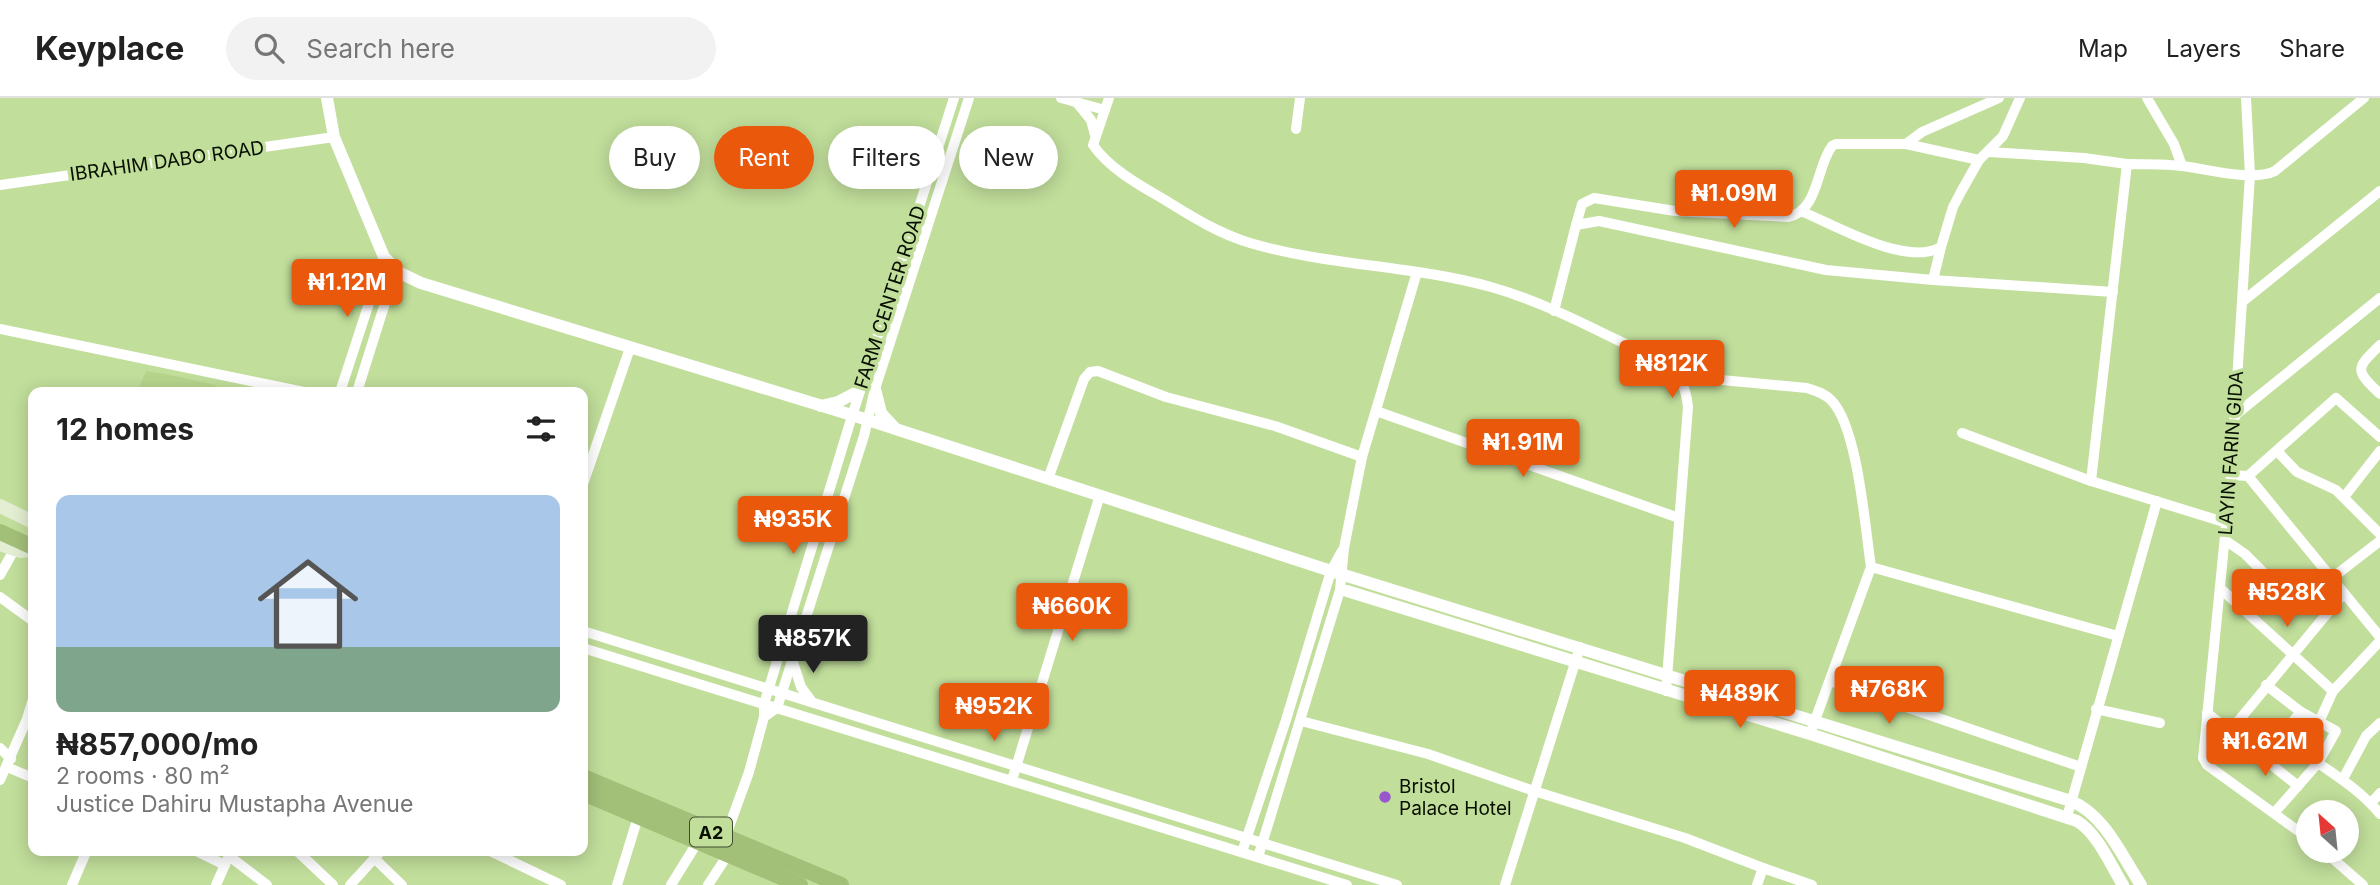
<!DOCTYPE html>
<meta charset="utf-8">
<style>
:root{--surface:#fff;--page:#f2f2f2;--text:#222;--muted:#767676;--line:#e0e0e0;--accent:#ea580c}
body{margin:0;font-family:Inter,sans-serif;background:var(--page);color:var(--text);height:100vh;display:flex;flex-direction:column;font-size:26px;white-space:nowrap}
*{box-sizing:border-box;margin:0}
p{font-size:23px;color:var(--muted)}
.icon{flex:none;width:38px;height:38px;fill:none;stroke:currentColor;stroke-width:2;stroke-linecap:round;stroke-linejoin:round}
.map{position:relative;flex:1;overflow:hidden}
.drawer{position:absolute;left:28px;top:289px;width:560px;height:469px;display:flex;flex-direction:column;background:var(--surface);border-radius:14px;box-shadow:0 4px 18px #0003}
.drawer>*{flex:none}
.top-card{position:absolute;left:609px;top:28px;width:665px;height:63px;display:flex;gap:14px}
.needle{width:46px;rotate:333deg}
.tools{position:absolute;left:2296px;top:702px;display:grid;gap:14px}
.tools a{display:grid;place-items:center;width:63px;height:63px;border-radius:50%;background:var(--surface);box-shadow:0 4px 18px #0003;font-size:35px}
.price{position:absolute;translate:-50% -60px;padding:0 16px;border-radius:7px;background:var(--accent);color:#fff;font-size:23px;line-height:46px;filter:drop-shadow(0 2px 4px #0008)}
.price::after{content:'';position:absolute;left:50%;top:42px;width:21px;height:16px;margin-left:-10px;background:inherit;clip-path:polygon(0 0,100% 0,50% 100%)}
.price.active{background:#222;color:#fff}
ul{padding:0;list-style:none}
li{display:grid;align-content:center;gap:14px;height:371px;padding:0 28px}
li+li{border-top:2px solid var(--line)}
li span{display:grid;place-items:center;height:217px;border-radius:14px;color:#555}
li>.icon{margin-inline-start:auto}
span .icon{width:126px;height:126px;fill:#fffc;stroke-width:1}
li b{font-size:30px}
h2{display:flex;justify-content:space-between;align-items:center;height:84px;padding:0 28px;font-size:30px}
.pill{padding:0 24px;border-radius:32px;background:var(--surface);box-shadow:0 4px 18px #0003;font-size:24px;line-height:63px}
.pill.active{background:var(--accent);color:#fff}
header{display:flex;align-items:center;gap:42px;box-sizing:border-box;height:98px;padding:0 35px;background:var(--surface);border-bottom:2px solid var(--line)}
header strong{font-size:33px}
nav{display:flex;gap:38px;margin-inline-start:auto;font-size:24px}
.search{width:490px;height:63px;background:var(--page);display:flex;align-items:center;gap:18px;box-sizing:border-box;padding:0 24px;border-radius:38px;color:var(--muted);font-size:26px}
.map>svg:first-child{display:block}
.built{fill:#b6d58b}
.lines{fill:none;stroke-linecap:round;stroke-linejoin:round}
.minor{stroke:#fff;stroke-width:10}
.tertiary{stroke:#fff;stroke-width:12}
.secondary{stroke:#e3eed2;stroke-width:14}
.trunk{stroke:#a3c079;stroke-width:16}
.poi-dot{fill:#9857cd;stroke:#c1de9b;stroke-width:2.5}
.labels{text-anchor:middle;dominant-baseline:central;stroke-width:7;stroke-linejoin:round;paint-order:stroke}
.shield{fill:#c1de9b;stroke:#3f4d2e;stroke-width:2}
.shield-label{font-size:18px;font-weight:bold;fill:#070f00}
.street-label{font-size:19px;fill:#070f00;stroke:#c1de9b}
.poi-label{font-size:19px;fill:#070f00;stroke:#c1de9b;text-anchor:start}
</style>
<header>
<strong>Keyplace</strong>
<div class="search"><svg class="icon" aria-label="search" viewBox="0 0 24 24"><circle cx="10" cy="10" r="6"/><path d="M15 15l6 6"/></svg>Search here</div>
<nav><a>Map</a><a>Layers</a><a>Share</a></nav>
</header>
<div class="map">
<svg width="2380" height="787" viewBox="0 0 2380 787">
<rect width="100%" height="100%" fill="#c1de9b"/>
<path class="built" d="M146 273 165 276 216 287 214 294H137Z"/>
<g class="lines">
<g class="minor">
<path d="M954 0 852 318 764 606V619L777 610 864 338 875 291 969 0"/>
<path d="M1061 0 1105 12"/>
<path d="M1109 0 1093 47C1108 69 1137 86 1160 99 1189 117 1217 135 1250 145 1329 168 1412 167 1491 189 1552 206 1610 240 1667 266 1681 279 1686 290 1688 309L1666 593"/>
<path d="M2147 0 2174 46 2182 68"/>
<path d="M2246 0 2250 77 2231 377 2203 660 2207 667 2308 740"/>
<path d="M1078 6 1091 22 1095 37"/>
<path d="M1296 31 1300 0"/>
<path d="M1906 46 1979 62"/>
<path d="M1989 54 2084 60 2127 66"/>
<path d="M0 87 334 39"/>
<path d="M1803 114C1837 128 1906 169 1941 149L1953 109 1962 92 1979 62 2003 38 2020 0"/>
<path d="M1576 127 1582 106 1594 100 1675 113 1788 119C1819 113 1816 69 1832 48L1836 46H1906L1922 34 1999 0"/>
<path d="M1933 182 1941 149"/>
<path d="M2242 204 2380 93"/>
<path d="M1554 213 1576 127 1599 123 1826 172 1933 182 2113 194"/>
<path d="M0 231 304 294"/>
<path d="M2380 247C2355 271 2355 272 2380 296"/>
<path d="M1679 278 1807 290C1816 293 1824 295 1831 302 1858 329 1865 430 1871 469"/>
<path d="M340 294 373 193 378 181 390 166"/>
<path d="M357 294 386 202 400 175"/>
<path d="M1376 313 1679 420"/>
<path d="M2234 318 2380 200"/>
<path d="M1962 335 2091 383 2227 425"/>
<path d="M2277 353 2297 374 2336 392 2380 436"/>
<path d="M2231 377 2248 378 2380 539"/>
<path d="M2248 378 2336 300 2380 339"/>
<path d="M1048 381 1084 281 1090 274 1098 273 1166 299 1275 328 1362 359"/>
<path d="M2091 383 2127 66C2146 66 2164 66 2182 68 2208 71 2252 84 2275 73L2364 0"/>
<path d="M583 386 630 250"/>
<path d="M2344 399 2380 353"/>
<path d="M2225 442 2245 456 2266 477"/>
<path d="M0 477 14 452"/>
<path d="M2332 480 2380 443"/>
<path d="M2221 491 2333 593"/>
<path d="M0 499 33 523"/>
<path d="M583 533 1397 787"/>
<path d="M583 550 1347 787"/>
<path d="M792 561 801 589 812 604"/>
<path d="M1830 583 2081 669"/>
<path d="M2096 611 2160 625"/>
<path d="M2207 615 2298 688 2318 665 2336 633 2301 614 2266 587"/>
<path d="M1301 623 1428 656 1534 693 1685 740 1763 770"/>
<path d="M2319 624 2333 593 2380 543"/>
<path d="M2230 633 2344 495"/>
<path d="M1810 636 1871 469 2118 538"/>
<path d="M0 650 11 661"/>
<path d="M2262 658 2301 614"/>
<path d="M2318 665C2340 680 2363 695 2380 716"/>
<path d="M7 669 33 680"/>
<path d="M2343 681 2366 638 2380 625"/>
<path d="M0 682 27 621 33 601"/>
<path d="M1012 682 1100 397"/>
<path d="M2371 705 2380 695"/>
<path d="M2274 715 2298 688"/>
<path d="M2067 719 2157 403"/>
<path d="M725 740 749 674 764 619"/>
<path d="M194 752 225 767"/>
<path d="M296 752 333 787"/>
<path d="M488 752 561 787"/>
<path d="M2323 752 2363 787"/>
<path d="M1242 754 1286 622 1331 473 1342 453"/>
<path d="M229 758 267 787"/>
<path d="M1258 759 1340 492 1344 450 1362 359 1417 174"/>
<path d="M374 760 402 787"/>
<path d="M72 787 87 752"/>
<path d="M216 787 231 753"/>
<path d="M350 787 382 752"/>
<path d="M617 787 638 719"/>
<path d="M671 787 697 745"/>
<path d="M708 787 727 758"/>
<path d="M1505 787 1580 549"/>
<path d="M1757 787 1763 770 1812 787"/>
</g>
<g class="tertiary">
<path d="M327 0 334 39 384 159 400 175 421 185 868 322 1331 473 2071 703C2104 716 2122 758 2141 787"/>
<path d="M875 291 881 315 894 329"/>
<path d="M821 308 838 304 859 293"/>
<path d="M1347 493 1810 636 2077 723C2098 736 2110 766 2123 787"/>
</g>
<g class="secondary">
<path d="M0 408 33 424"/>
<path d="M0 446 21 453 33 451"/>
</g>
<g class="trunk">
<path d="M0 434 33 449"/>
<path d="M583 679 841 787"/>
<path d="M583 695 800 787"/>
</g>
</g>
<circle class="poi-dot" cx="1385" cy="699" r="7"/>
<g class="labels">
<rect class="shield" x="690" y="719.5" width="42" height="29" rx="5"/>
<g class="shield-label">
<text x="711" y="734">A2</text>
</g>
<g class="street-label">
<text transform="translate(167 63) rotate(-8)">IBRAHIM DABO ROAD</text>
<text transform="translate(890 199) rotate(-72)">FARM CENTER ROAD</text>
<text transform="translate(2231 355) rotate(-86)">LAYIN FARIN GIDA</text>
</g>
<g class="poi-label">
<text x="1399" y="688">Bristol<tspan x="1399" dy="22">Palace Hotel</tspan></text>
</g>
</g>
</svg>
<div class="tools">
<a><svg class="needle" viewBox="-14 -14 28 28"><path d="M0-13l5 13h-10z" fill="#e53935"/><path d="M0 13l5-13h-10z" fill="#767676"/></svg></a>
</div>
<b class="price" style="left:1734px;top:132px">₦1.09M</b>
<b class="price" style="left:347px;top:221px">₦1.12M</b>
<b class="price" style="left:1672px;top:302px">₦812K</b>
<b class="price" style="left:1523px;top:381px">₦1.91M</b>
<b class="price" style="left:793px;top:458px">₦935K</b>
<b class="price" style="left:2287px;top:531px">₦528K</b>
<b class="price" style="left:1072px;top:545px">₦660K</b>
<b class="price active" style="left:813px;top:577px">₦857K</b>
<b class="price" style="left:1889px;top:628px">₦768K</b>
<b class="price" style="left:1740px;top:632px">₦489K</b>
<b class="price" style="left:994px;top:645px">₦952K</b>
<b class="price" style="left:2265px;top:680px">₦1.62M</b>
<div class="top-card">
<a class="pill">Buy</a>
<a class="pill active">Rent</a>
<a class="pill">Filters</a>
<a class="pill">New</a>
</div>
<section class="drawer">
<h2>12 homes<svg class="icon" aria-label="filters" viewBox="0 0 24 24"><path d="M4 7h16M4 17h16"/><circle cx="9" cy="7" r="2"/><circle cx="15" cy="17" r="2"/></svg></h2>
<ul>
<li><span style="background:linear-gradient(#a9c7e8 70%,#7fa58c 0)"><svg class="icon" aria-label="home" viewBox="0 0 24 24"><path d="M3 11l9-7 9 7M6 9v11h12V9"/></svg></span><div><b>₦857,000/mo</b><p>2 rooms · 80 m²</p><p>Justice Dahiru Mustapha Avenue</p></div></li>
</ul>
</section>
</div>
